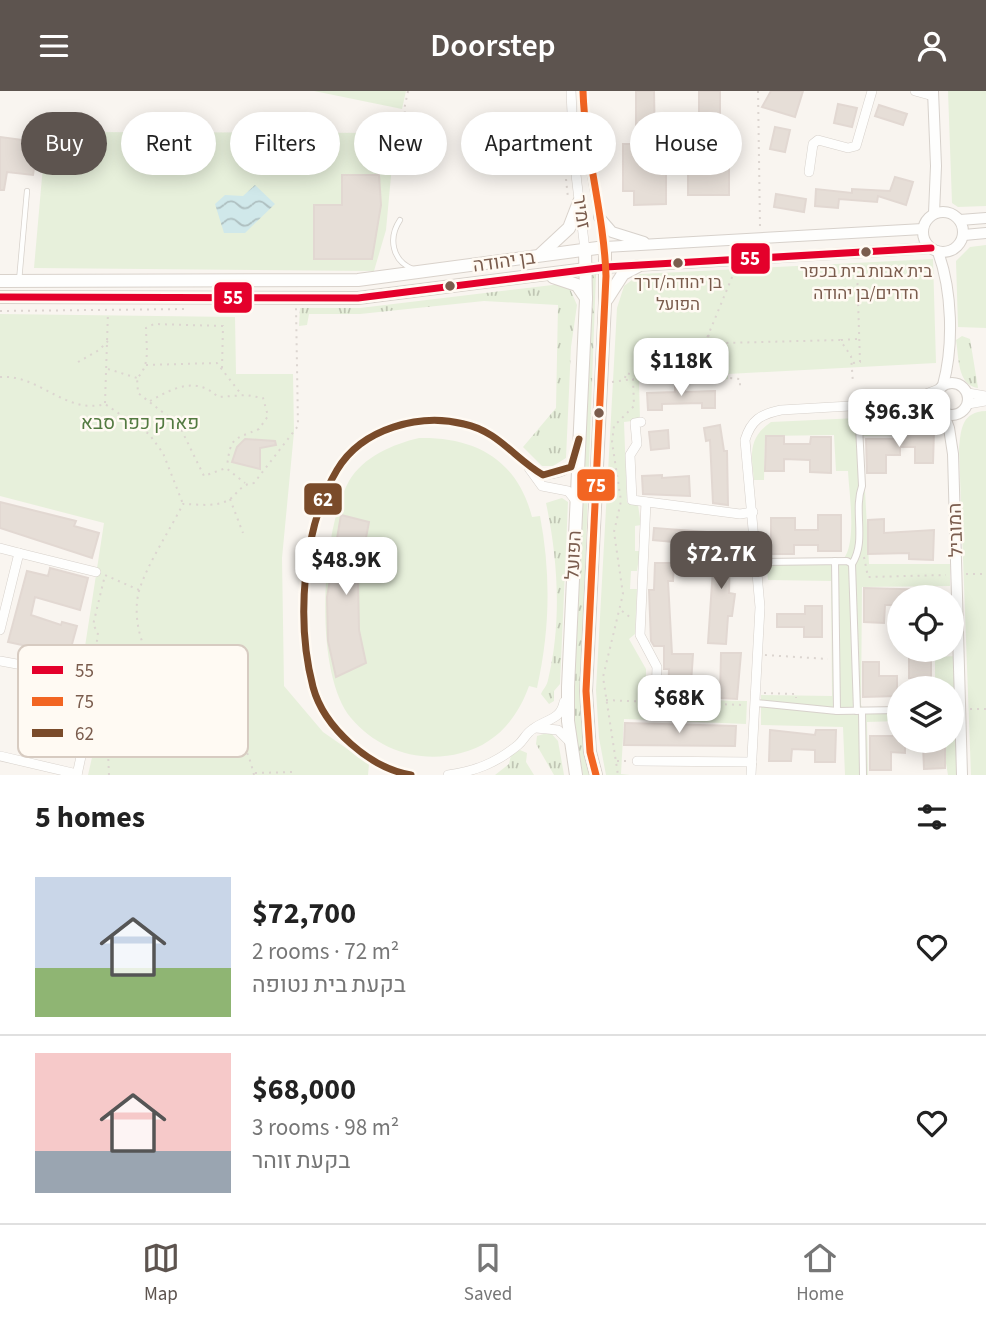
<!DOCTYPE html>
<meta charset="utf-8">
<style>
:root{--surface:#fff;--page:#f2f2f2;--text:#222;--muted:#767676;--line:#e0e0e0;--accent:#5d544f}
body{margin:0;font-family:"Source Sans 3",Heebo,sans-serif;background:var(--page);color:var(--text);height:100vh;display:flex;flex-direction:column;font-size:26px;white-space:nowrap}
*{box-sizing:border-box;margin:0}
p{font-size:23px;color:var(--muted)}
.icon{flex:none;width:38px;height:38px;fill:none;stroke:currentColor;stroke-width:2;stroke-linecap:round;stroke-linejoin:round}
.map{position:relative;height:684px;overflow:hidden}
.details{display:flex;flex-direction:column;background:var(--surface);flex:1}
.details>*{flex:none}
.hud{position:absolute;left:21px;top:21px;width:945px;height:63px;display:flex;gap:14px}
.buttons{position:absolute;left:887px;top:494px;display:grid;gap:14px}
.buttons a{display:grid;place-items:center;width:77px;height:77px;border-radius:50%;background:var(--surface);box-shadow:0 4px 18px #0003;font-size:35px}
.price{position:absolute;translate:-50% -60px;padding:0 16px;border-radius:14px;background:#fff;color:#222;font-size:23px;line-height:46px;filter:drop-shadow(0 2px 4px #0008)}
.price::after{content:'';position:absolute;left:50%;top:42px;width:21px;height:16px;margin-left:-10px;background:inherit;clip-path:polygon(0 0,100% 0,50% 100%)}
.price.selected{background:var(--accent);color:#fff}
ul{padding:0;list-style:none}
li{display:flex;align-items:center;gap:21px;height:175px;padding:0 35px}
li+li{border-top:2px solid var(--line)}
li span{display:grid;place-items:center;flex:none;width:196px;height:140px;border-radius:0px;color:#555}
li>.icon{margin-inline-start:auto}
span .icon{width:84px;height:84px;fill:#fffc;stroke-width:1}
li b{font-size:30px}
h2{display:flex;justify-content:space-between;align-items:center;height:84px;padding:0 35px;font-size:30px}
.tag{padding:0 24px;border-radius:32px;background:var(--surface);box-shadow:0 4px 18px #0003;font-size:24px;line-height:63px}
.tag.selected{background:var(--accent);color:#fff}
header{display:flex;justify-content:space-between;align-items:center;height:91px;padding:0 35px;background:var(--accent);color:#fff;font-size:32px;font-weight:600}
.menu{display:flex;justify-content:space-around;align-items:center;height:98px;border-top:2px solid var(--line);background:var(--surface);font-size:19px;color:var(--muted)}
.menu a{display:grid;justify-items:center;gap:4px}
.menu .selected{color:var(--accent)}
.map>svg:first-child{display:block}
.grass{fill:url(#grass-tufts)}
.park{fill:#e7f0db}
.water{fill:url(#water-waves)}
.building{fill:#e6ded7;stroke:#e2d8d2;stroke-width:2}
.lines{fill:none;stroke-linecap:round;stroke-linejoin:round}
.service-casing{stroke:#d7d1cb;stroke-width:6}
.pedestrian-casing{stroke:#d7d1cb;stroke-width:8}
.minor-casing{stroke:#d7d1cb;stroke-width:10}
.tertiary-casing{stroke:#d7d1cb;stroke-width:12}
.secondary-casing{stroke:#d9d2cb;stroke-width:14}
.path{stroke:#dcd5d0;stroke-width:2;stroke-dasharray:2 5;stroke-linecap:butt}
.service{stroke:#fefefd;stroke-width:4.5}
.pedestrian{stroke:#fefefd;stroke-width:6}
.minor{stroke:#fefefd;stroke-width:9}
.tertiary{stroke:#fefefd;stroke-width:10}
.secondary{stroke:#fefefd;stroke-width:12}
.bus-1-casing{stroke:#fffaf3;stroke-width:12}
.bus-2-casing{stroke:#fffaf3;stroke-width:12}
.bus-3-casing{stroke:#fffaf3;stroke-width:12}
.bus-1{stroke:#e4002b;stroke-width:7}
.bus-2{stroke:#f26522;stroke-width:7}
.bus-3{stroke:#7a4b2a;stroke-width:7}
.bus-dot{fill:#7a5c4d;stroke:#fffaf3;stroke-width:2.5}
.labels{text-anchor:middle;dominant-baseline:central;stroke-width:5;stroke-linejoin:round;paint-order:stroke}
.bus-label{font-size:17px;fill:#7a5c4d;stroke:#fffaf3}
.street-label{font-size:19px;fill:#7a5c4d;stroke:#fffaf3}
.park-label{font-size:19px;fill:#537a41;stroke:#fffaf3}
.key{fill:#fffaf3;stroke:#d7cbc1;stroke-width:2}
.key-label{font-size:19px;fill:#7a5c4d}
.line-badge{stroke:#fffaf3;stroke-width:2.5}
.badge-label{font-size:19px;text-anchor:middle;font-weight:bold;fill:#fff}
</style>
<header><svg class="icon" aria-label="menu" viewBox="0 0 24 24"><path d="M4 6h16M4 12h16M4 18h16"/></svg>Doorstep<svg class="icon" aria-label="person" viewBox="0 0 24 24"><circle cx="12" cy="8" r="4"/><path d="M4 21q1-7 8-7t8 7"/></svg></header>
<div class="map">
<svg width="986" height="684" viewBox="0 0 986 684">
<defs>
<pattern id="grass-tufts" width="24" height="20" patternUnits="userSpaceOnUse" patternTransform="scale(1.75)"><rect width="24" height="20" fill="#e7f0db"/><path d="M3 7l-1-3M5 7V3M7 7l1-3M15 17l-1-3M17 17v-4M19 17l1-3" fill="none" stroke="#c0c6b4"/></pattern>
<pattern id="water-waves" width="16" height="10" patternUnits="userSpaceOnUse" patternTransform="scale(1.75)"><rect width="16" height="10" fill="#d0e8ea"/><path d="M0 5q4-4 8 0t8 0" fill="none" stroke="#aebfc0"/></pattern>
</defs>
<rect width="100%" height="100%" fill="#f9f5f0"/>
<g class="grass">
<path d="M591 183H596L581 594 582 632 591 684H583L574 630V587Z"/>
<path d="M561 193 570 198 577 214 571 256 566 367 553 375H542L523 356 556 317 558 214 484 210 360 223H309L307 234 299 235 300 217H360Z"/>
<path d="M962 245 970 248 978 297C957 294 959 266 956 249Z"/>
<path d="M562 407 568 411 560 593 554 600V610L549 613 541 603C543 598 547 595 548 589 562 532 558 468 546 412Z"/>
<path d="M550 641 558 650 564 684H554L536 653 537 645Z"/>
<path d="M520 659 527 662 526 671 534 684H495L509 673 511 664Z"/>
</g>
<g class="park">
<path d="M314 0H406L402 18Z"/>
<path d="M948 0H986V115L958 116 952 112Z"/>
<path d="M46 41 395 42 386 139 374 180 34 177Z"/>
<path d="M986 154V237L958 236 956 170 970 156Z"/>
<path d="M933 168 936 272 728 283V288L639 291 640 329 624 331 627 412 638 414 641 434 635 435V460H640L637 480H631L630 498H637L635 543 629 548 646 578V598L652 599V608L747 610 746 633 624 628 621 683 630 684H606L599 647 596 599 617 217 624 195 640 183Z"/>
<path d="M0 223 235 226 236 283H293L294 341 282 467 284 595 323 641 369 673 368 684H88L102 623 103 602 82 575 104 432 0 405Z"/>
<path d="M986 320V684H971L959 358C961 337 962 321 986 320Z"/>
<path d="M923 324 933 328 936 338H901V344L862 345 869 473H950V495L862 496 861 614 863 617H900L899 630 867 631 868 684H845L843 636 761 634V604L832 605 831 490 768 489 766 473 841 470C858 458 849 401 848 380H836L834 344 765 345 764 389H754C751 364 748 347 771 331Z"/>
<path d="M419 347C475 346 517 368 532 426L540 425C551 483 550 539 537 597L529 595C517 628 496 653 461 662 420 673 378 659 351 627 313 582 321 439 349 390 363 366 393 353 419 347Z"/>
<path d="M956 565 959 684H948L942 649H952V597H922V593L935 588V566Z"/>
</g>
<path class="water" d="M255 94 275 113 245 142H224L215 113 225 104 243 105Z"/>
<g class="building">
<path d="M636 0H654L655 53 657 59H666V113L634 114V100H623V53H636Z"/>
<path d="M699 0H720V64H729V104H688V64H699Z"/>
<path d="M771 0H803L795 26 762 16Z"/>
<path d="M838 13 857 17 852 36 834 32Z"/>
<path d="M879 14 907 23 903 34 875 25Z"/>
<path d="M775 36 790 39 785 61 770 58Z"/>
<path d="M0 46 38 51 33 84 7 81 4 99H0Z"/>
<path d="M342 84H379L381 114 372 168H314V114H342Z"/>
<path d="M895 86 913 91 906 114 878 105 877 111 839 108 838 117 815 115 816 98 852 102V98L890 100Z"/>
<path d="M776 103 806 108 804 121 774 116Z"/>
<path d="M675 289H685V301L715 300V317H702V312L662 313V319H648L647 302 675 301Z"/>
<path d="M720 334 724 360H727L728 414 713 412 710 349 706 350 704 337Z"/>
<path d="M668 339 669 357 651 359 649 341Z"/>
<path d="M904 339 934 340 933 372H915V356H900V364H886V382H867L866 348H903Z"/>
<path d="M766 345H784V353H810L811 346H831V382L810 381V369L784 368V380H765Z"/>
<path d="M245 348 275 350 276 354 260 357V378L232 371 237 356Z"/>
<path d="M662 384V387L689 385 690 405 643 403 642 385Z"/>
<path d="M0 411 76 430 74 435 99 442 92 467 0 437Z"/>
<path d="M341 424 369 431 358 489 359 539 366 572 336 586 328 550 327 506Z"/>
<path d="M818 424H841V460H818V454H794V463H771V427H795V439H818Z"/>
<path d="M884 428V442L934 439 933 469 909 468V462L868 463V429Z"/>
<path d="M654 437 706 441V454L653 449Z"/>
<path d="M715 448H737V463H730L729 502 735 503 732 525H728L726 553 708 552Z"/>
<path d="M655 472H674L673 490H668L672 563H693L690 607 668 606 669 578H664V555H654L651 550 649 499H654Z"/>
<path d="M50 477 88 487 80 519 35 506 31 524 61 534 62 531 77 535 69 564 8 551 27 480 48 485Z"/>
<path d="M864 497 935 499V506H898V514H885L884 532 864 531Z"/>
<path d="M805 515H822V546H804V536H777V523H805Z"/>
<path d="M909 558H931V588L909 587Z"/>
<path d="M721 562H741L737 608 720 607Z"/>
<path d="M863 571H879V585H897V605L863 606Z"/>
<path d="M625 632 736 635 735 655 624 654Z"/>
<path d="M770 639 815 644 816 639H836L835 671H815V659L792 658 791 670H769Z"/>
<path d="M870 645H900V649H905V662L891 661V679H870Z"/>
<path d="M945 653V677L924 678 923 654Z"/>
</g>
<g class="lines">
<g class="service-casing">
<g id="service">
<path d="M400 129C388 147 392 170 413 178"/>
<path d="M19 190 27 100"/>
</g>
</g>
<g class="pedestrian-casing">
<g id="pedestrian">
<path d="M835 470 837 620"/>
<path d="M759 471 847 470 852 473"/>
<path d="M756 612 837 620 900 619"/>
<path d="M857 620 852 473C867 450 853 420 862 395L858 315"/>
<path d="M862 621 863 684"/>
</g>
</g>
<g class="minor-casing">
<g id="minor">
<path d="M571 0 574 67 585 159"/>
<path d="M583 0 589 68 605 156"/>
<path d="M915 0 933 5"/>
<path d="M809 81 813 53 818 49 848 57 856 55 872 0"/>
<path d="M968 302 986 305"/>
<path d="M912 312 938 316"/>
<path d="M968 313 986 310"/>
<path d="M641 331 635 332 637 353 630 364 632 409 740 423 753 421"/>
<path d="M529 377 542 395 568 400 576 410"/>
<path d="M646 411 640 544 657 576 656 605"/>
<path d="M0 457 19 462"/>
<path d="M0 539 19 462 96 481"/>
<path d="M0 570 60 581 86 593 93 610 77 684"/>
<path d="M536 637 558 639 569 650"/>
<path d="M0 665 77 683"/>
<path d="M637 670 752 671"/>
<path d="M411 684C370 677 324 637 313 596 296 531 302 438 337 379 362 337 420 322 464 333 498 340 515 368 543 384 558 383 571 380 576 365"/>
<path d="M448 684C476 680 496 672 518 654 524 649 526 642 533 638 546 628 561 629 564 611"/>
<path d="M751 684 760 516 745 349C751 329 761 323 781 319L902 312 939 298"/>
</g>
</g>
<g class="tertiary-casing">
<g id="tertiary">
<path d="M933 0 936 75 934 122"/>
<circle cx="943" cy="141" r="20"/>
<path d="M599 126 612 141 644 151"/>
<path d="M960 129 986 127"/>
<path d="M964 144 986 142"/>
<path d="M605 156 923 138"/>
<path d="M938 161C952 199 954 254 943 294"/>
<path d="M586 178 931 157"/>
<circle cx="952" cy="308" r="16"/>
<path d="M943 321 949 337 953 363 962 684"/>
</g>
</g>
<g class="secondary-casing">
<g id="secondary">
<path d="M541 163 569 137 579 111"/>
<path d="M553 186 577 194 586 207"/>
<path d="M0 190 358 189 605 156V212L586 600 590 661 596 684"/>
<path d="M0 206 358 207 586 178"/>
<path d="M607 208 623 183 638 175"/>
<path d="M576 684 568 630V596L586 208 585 159"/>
</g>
</g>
<g class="path">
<path d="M408 0 404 19 410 36"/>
<path d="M758 0 760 135"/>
<path d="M566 88 568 107"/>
<path d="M0 220 188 218"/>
<path d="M708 244 711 248 723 252 840 249 851 265 853 292"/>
<path d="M841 249 857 248"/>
<path d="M695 256 706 260"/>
<path d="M673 257 685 266 697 284 740 288V297"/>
<path d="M702 259 735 179"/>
<path d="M78 271 99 259 108 250"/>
<path d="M853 272 860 271 857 178"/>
<path d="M146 274 217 272 241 303"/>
<path d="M222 277 223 235 154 233 146 237C146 255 151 274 137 287L138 302 179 334 204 385 226 377 245 392"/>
<path d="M108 278 137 287"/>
<path d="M0 286C39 283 66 324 105 313L149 343 163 362 183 413"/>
<path d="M625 287 626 282 638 285 648 269 644 259 694 255 685 287"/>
<path d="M612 291 633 288 634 315 614 335 612 351 621 410 614 441 623 503 603 586 618 684"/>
<path d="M150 310C173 297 196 285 218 306L246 304 263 307 268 325 259 338C233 349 231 345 227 375"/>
<path d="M105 312 108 221"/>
<path d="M230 408 243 442"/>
<path d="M864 466 868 486 946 484"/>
<path d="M966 483H986"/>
<path d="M139 499 105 484 93 534 98 541 94 575 124 606 161 600 168 590"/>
<path d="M622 520 631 527"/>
<path d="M765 564 828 568"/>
<path d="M764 602 796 603V607"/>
<path d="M606 609 650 611"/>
<path d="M662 611 744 614"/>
<path d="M970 618H986"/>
<path d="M617 670H629"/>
<path d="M255 682 293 681V684"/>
<path d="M109 684 108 661 124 607"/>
<path d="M254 684C250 667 243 649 233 635 219 615 191 605 171 591 144 573 131 530 139 500 147 473 170 439 183 413 198 413 216 417 230 408 239 401 241 393 254 392L298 335 296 216"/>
</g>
<use href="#service" class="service"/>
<use href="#pedestrian" class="pedestrian"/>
<use href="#minor" class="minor"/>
<use href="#tertiary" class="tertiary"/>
<use href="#secondary" class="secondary"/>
<g class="bus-1-casing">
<path id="bus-1" d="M0 206 358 207 606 176 931 157"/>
</g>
<g class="bus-2-casing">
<path id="bus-2" d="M583 0C585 62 604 123 606 185L586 600 590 661 596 684"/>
</g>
<g class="bus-3-casing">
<path id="bus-3" d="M411 684C370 677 324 637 313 596 296 531 302 438 337 379 362 337 420 322 464 333 498 340 515 368 543 384L571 376 579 348"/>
</g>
<use href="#bus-1" class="bus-1"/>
<use href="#bus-2" class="bus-2"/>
<use href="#bus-3" class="bus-3"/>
</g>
<g class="bus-dot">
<circle cx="866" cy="161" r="6"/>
<circle cx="678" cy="172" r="6"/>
<circle cx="450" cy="195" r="6"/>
<circle cx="599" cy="322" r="6"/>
</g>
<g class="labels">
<g class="bus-label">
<text x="866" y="181">בית אבות בית בכפר<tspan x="866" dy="22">הדרים/בן יהודה</tspan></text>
<text x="678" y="192">בן יהודה/דרך<tspan x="678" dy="22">הפועל</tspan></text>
</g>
<g class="street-label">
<text transform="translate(581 121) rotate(82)">זמיר</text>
<text transform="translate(504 171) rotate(-8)">בן יהודה</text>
<text transform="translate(956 439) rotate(-92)">המוביל</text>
<text transform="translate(574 464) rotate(-87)">הפועל</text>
</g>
<g class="park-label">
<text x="140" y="332">פארק כפר סבא</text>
</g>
</g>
<rect x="18" y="554" width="230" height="112" rx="10" class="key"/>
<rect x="32" y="575" width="31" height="8" fill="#e4002b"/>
<rect x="32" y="606" width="31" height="9" fill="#f26522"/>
<rect x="32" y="638" width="31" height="8" fill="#7a4b2a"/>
<g class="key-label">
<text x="75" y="586">55</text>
<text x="75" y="617">75</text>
<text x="75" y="649">62</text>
</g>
<g class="line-badge">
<rect x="730" y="151" width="41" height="33" rx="7" fill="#e4002b"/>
<rect x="213" y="190" width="40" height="33" rx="7" fill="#e4002b"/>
<rect x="576" y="377" width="40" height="34" rx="7" fill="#f26522"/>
<rect x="303" y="391" width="40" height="34" rx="7" fill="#7a4b2a"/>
</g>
<g class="badge-label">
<text x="750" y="174">55</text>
<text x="233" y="213">55</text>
<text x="596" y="401">75</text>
<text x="323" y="415">62</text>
</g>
</svg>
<div class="buttons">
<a><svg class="icon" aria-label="locate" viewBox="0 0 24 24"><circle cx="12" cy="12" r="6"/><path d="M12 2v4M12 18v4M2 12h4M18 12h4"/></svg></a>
<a><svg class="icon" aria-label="layers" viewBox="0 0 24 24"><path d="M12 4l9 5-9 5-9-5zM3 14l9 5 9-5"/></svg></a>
</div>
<b class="price" style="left:681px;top:307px">$118K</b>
<b class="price" style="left:899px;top:358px">$96.3K</b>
<b class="price selected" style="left:721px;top:500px">$72.7K</b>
<b class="price" style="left:346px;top:506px">$48.9K</b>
<b class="price" style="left:679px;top:644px">$68K</b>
<div class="hud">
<a class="tag selected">Buy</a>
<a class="tag">Rent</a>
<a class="tag">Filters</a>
<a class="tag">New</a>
<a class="tag">Apartment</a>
<a class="tag">House</a>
</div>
</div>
<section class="details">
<h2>5 homes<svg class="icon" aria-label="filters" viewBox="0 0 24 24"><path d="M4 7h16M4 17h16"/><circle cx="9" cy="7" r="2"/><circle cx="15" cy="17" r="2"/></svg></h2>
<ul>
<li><span style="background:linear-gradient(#c9d6e8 65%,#8fb573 0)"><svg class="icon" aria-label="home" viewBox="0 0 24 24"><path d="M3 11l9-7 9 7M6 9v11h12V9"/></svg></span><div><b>$72,700</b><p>2 rooms · 72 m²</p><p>בקעת בית נטופה</p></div><svg class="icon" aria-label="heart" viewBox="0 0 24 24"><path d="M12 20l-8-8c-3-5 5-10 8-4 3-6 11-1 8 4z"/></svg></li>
<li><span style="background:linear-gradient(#f6c9c9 70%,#9aa5b1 0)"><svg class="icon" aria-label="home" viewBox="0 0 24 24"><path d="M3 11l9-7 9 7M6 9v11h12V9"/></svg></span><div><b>$68,000</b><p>3 rooms · 98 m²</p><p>בקעת זוהר</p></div><svg class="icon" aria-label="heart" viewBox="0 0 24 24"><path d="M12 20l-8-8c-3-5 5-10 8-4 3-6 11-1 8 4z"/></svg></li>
</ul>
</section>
<nav class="menu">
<a class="selected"><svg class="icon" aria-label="map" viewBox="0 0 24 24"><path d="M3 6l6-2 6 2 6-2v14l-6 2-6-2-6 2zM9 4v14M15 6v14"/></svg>Map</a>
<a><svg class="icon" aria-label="saved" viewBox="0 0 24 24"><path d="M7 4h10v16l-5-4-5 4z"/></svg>Saved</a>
<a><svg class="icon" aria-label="home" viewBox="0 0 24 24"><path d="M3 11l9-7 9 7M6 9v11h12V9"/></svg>Home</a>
</nav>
